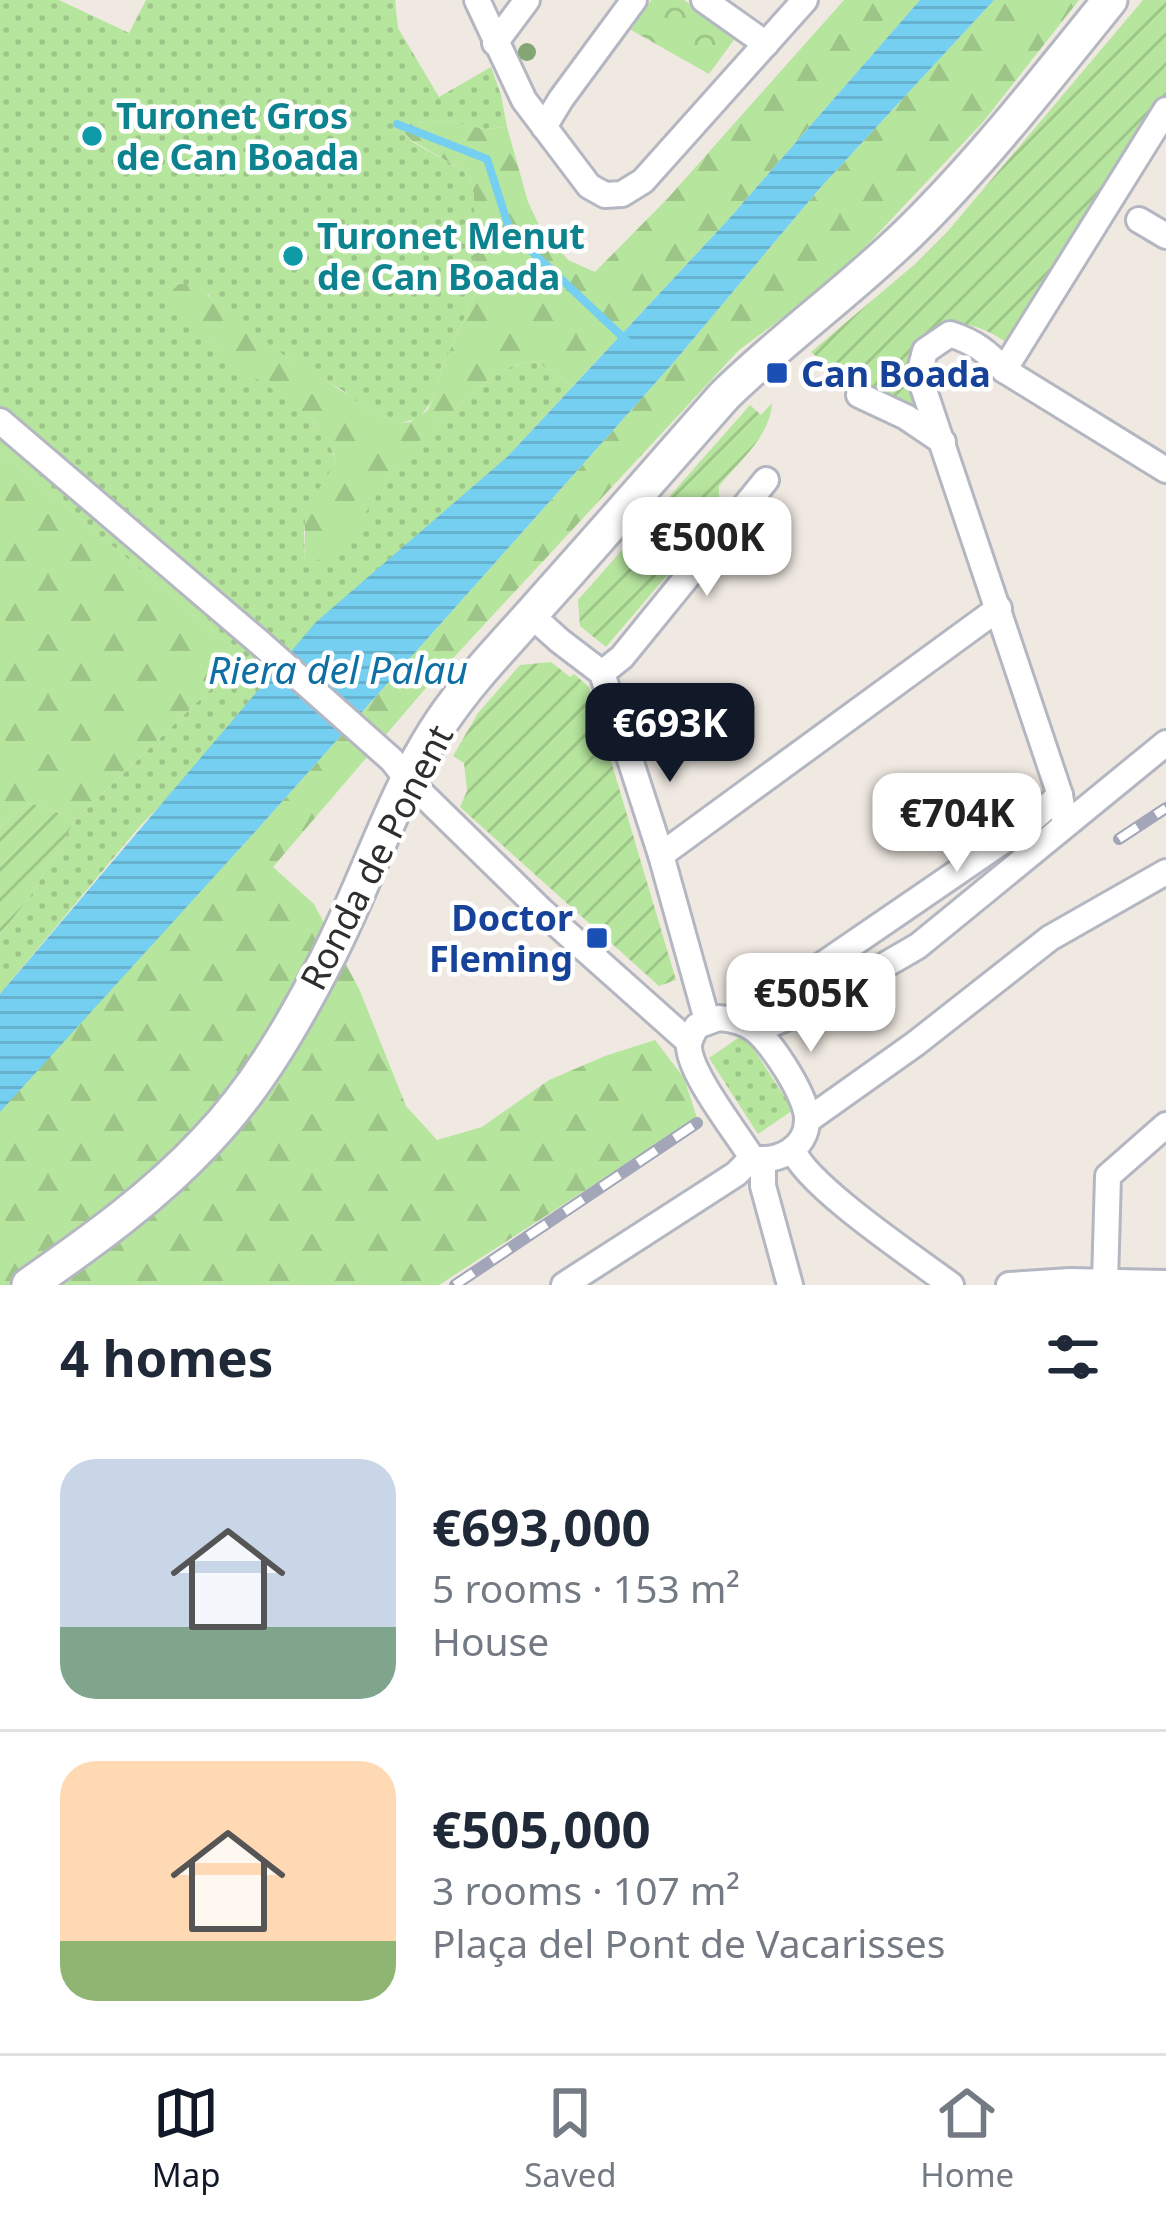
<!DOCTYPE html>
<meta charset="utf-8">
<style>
:root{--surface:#fff;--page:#f6f6f7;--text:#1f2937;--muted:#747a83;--line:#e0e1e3;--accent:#111827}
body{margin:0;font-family:"Noto Sans",sans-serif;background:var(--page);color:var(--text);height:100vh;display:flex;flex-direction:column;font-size:45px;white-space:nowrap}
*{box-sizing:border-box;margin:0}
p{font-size:39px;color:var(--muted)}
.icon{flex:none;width:66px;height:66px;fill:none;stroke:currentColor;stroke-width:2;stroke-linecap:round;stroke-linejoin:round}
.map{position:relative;height:1285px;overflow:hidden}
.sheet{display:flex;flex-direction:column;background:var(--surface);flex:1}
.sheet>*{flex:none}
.price{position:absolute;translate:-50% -102px;padding:0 27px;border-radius:24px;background:#fff;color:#222;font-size:39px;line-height:78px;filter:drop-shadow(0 3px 6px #0008)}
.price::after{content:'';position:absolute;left:50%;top:72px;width:36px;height:27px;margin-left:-18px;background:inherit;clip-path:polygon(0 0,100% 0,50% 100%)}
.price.selected{background:var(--accent);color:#fff}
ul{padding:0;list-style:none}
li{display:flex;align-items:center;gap:36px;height:300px;padding:0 60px}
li+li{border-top:3px solid var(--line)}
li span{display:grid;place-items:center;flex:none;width:336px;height:240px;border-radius:36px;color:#555}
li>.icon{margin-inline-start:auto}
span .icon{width:144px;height:144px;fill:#fffc;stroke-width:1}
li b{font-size:51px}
h2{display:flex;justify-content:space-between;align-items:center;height:144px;padding:0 60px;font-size:51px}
.tab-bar{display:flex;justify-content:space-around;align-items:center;height:168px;border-top:3px solid var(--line);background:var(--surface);font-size:33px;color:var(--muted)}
.tab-bar a{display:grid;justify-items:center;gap:6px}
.tab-bar .selected{color:var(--accent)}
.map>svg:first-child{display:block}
.grass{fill:url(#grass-dots)}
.forest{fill:url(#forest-firs)}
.park{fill:url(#park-crowns)}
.garden{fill:url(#garden-furrows)}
.water{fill:url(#water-rules)}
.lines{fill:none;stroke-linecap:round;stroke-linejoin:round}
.stream{stroke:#75cff0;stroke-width:8}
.street-casing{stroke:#b4b7c1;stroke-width:30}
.secondary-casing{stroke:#b4b7c1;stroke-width:39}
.street{stroke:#fff;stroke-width:24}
.secondary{stroke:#fff;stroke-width:33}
.rail-casing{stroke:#a3a6b8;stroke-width:12}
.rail{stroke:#fff;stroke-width:8;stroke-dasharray:22;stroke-linecap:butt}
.tree{fill:#84a574}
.culture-dot{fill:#0f9aa8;stroke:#fff;stroke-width:4.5}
.transit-dot{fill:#1a4fb4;stroke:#fff;stroke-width:4.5}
.labels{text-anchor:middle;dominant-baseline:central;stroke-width:9;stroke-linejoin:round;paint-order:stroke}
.culture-label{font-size:36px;font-weight:bold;fill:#0d838f;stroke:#fff;text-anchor:start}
.transit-label{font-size:36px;font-weight:bold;fill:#164399;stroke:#fff;text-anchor:start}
.street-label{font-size:36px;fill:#2e2e2e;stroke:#fff}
.water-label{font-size:39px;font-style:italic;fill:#0d6fa3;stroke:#fff}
</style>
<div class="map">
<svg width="1166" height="1285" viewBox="0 0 1166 1285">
<defs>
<pattern id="grass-dots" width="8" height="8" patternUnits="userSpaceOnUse" patternTransform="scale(3)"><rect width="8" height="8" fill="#b6e59e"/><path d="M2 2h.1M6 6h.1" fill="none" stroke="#9dc588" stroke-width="1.8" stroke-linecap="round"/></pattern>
<pattern id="forest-firs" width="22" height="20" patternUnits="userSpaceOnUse" patternTransform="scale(3)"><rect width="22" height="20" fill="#b6e59e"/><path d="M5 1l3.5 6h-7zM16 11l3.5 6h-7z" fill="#9dc588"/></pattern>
<pattern id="park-crowns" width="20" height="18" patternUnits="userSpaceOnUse" patternTransform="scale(3)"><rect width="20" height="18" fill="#b6e59e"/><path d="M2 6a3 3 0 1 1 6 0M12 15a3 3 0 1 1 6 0" fill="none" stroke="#9dc588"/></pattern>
<pattern id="garden-furrows" width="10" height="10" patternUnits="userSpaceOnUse" patternTransform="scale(3)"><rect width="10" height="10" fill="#b6e59e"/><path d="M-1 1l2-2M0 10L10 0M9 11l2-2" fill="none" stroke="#9dc588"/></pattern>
<pattern id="water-rules" width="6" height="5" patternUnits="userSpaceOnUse" patternTransform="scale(3)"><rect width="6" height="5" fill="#75cff0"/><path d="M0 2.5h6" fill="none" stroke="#66b2ce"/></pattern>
</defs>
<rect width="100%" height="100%" fill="#efe9e1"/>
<g class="grass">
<path d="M0 0H59L129 33 146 0H395L398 28 439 97 491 67 501 95 507 127 484 129 447 121 398 124 411 141 462 170 469 177 474 195V256L479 285 442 368 433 400 419 418 400 423 368 411 342 390 306 371 239 323 214 302 208 294 172 310 206 334 243 368 301 408 327 436 336 462 304 531 305 562C343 564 380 484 403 457 418 440 434 427 451 413 477 390 499 364 536 361L573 386 507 457 140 826 0 994V935L31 895 76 819 244 657 0 451Z"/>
<path d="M744 1034 793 1110 758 1134 709 1058Z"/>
</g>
<g class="forest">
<path d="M844 0H920L727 221 573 386 536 361C499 364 477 390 451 413 432 429 413 445 397 465 376 493 343 562 305 563V510L336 462C325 414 280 398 245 370 232 360 222 348 209 337 198 328 178 322 171 309 166 298 171 291 179 284 194 284 205 290 214 302L289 359 350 396 368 411 400 423 410 422 427 411 433 400 442 368 479 285 474 256V195L469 177 462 170 411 140 397 124 447 121 484 129 507 127 528 202 539 225 568 260 595 272 669 197Z"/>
<path d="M994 0H1079L983 122 835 279 739 350 431 682 273 867 314 904 360 991 406 1106 437 1140 482 1127 549 1080 605 1056 655 1040 684 1078 697 1118 439 1285H0V1112L11 1097 263 823 674 362 820 188Z"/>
<path d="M0 451 244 657 76 819 30 803 0 827Z"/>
</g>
<path class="park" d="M651 0H684L736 37 709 74 631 30Z"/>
<g class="garden">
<path d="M1143 0H1166V96L1011 346C987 328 958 315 929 331 922 335 913 343 910 352 903 371 914 392 920 409L837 373 811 352 915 264 948 231Z"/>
<path d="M772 403C770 437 739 461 719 486V514L606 647 580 626 578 600 750 405 761 415Z"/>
<path d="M551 662 570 677 574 674 589 687 676 980 659 986 460 807 467 791 464 763 453 756 478 713 520 665Z"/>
<path d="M30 803 76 819 31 895 0 935V827Z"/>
</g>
<path class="water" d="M920 0H994L820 188 674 362 263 823 0 1112V994L316 622 507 457 727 221Z"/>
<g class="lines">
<path class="stream" d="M397 124 487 159 510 231 628 342"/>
<g class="street-casing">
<g id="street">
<path d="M477 0 524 100 589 186 605 195 622 194 643 181 805 0"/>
<path d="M704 0 766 44"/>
<path d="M495 43 527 0"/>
<path d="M544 127 561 99 634 0"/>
<path d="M1139 220 1166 236"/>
<path d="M1004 370 1166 110"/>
<path d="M859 395 906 417 943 442"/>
<path d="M0 421 259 642 392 760 407 779 542 911 689 1042"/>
<path d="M531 615 560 641 602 673 661 855 707 1020"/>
<path d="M602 673 622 657 766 480"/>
<path d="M1065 825 1060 795 919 375 925 351 950 334C974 342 987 351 1004 370L1166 470"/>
<path d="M661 855 999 608"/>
<path d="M719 1018C732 1019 745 1022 755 1030 772 1043 808 1098 807 1120 807 1149 777 1163 752 1158 737 1133 687 1071 689 1044 690 1039 694 1031 697 1026Z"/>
<path d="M734 1019 768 1002 1025 826 1060 795"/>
<path d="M752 1027 774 1023 811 1008 918 946 1166 743"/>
<path d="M808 1120 915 1044 1050 938 1166 872"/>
<path d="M793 1150C807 1186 915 1258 951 1285"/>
<path d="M763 1160V1186L790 1285"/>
<path d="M1105 1282 1108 1176 1166 1125"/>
<path d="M564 1285 736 1174 752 1158"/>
<path d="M1009 1285 1070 1281 1166 1283"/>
</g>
</g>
<g class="secondary-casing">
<path id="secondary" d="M29 1285C92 1241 154 1197 206 1141 256 1089 294 1023 327 959 368 880 392 795 442 721 471 678 508 641 542 602 603 534 663 465 724 396 783 338 851 290 911 231 983 160 1046 79 1110 0"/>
</g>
<use href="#street" class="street"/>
<use href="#secondary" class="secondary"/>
<g class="rail-casing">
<g id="rail">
<path d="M1119 839 1166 808"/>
<path d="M455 1285 697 1123"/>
</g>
</g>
<use href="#rail" class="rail"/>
</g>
<circle class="tree" cx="527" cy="52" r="9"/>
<g class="culture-dot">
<circle cx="92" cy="136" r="12"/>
<circle cx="293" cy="256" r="12"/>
</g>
<g class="transit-dot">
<rect x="765" y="361" width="24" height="24" rx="6"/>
<rect x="585" y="926" width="24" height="24" rx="6"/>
</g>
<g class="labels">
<g class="culture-label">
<text x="116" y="115">Turonet Gros<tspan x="116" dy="41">de Can Boada</tspan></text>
<text x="317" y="235">Turonet Menut<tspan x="317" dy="41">de Can Boada</tspan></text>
</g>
<g class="transit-label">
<text x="801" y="373">Can Boada</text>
<text x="573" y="917" text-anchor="end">Doctor<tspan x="573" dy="41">Fleming</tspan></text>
</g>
<g class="street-label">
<text transform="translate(376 857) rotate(-63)">Ronda de Ponent</text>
</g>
<g class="water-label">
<text x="338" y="668">Riera del Palau</text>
</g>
</g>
</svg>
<b class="price" style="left:707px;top:599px">€500K</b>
<b class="price selected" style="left:670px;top:785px">€693K</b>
<b class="price" style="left:957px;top:875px">€704K</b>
<b class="price" style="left:811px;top:1055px">€505K</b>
</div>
<section class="sheet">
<h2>4 homes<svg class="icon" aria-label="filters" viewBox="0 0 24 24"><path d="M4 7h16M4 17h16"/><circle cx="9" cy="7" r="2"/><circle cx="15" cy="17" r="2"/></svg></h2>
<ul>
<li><span style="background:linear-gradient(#c9d6e8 70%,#7fa58c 0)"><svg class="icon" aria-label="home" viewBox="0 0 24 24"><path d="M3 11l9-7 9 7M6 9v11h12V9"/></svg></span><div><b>€693,000</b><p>5 rooms · 153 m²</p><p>House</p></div></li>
<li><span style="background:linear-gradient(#ffd9b3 75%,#8fb573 0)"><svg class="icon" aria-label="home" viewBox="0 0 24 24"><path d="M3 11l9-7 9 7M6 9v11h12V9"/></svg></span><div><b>€505,000</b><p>3 rooms · 107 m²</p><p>Plaça del Pont de Vacarisses</p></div></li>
</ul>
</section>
<nav class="tab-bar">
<a class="selected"><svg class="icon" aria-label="map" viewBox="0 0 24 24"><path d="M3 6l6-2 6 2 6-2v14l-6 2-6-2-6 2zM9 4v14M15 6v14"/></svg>Map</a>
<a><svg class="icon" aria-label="saved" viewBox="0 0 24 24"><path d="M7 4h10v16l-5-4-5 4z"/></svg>Saved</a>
<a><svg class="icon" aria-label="home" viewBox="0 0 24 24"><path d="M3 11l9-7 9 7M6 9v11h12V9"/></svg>Home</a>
</nav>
